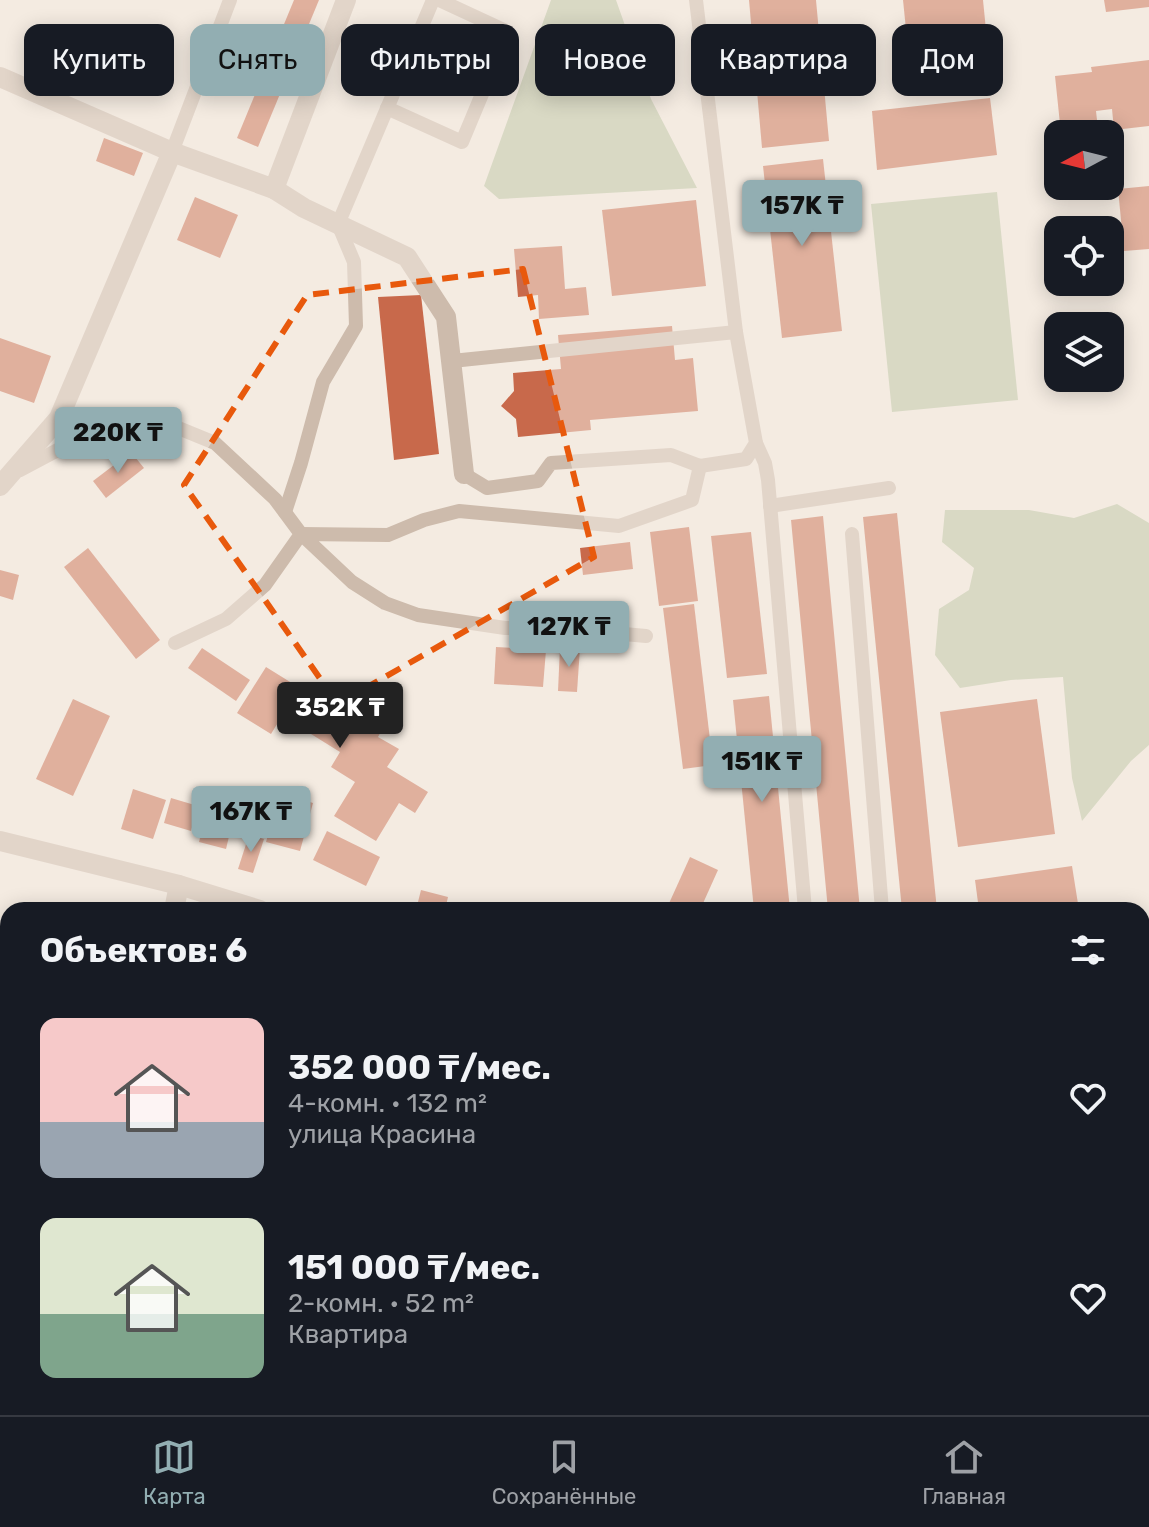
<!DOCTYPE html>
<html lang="ru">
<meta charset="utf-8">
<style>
:root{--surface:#171b24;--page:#20242c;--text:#f1f3f6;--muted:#9ea1a6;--line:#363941;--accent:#92aeb2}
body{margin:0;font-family:Rubik,sans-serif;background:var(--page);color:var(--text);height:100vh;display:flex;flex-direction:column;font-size:30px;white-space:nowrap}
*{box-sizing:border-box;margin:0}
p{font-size:26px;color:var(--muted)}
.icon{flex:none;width:44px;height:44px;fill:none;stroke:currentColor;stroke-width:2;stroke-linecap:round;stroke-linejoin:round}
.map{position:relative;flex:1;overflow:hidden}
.side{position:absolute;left:0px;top:902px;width:1150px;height:514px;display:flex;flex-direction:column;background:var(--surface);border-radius:24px 24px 0 0;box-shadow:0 4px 20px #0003}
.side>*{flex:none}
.top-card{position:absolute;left:24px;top:24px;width:1102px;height:72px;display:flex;gap:16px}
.needle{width:52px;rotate:263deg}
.fabs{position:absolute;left:1044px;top:120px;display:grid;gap:16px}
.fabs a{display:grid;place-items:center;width:80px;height:80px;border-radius:16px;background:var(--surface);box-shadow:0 4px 20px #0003;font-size:40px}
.price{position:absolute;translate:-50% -68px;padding:0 18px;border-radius:8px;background:var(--accent);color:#111;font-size:26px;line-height:52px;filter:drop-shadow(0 2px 4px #0008)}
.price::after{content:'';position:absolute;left:50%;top:48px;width:24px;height:18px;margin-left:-12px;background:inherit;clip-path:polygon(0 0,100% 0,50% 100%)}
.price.current{background:#222;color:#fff}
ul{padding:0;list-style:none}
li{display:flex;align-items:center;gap:24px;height:200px;padding:0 40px}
li span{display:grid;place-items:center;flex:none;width:224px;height:160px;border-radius:16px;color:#555}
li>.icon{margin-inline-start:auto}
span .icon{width:96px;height:96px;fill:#fffc;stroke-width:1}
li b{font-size:34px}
h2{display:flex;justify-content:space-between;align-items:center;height:96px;padding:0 40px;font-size:34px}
.chip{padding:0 28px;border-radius:16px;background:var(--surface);box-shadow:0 4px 20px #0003;font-size:28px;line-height:72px}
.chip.current{background:var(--accent);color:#111}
.dock{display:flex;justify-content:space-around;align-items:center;height:112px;border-top:2px solid var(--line);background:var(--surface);font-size:22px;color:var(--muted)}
.dock a{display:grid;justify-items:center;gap:4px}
.dock .current{color:var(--accent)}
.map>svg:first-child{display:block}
.green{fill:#b8c4a0}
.building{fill:#c8694b}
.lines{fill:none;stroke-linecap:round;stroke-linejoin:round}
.service{stroke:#cdbbac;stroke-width:14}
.minor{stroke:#cdbbac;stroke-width:20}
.tertiary{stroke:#cdbbac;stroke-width:20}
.marked{fill:none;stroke:#e8590c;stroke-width:6;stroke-dasharray:16 10;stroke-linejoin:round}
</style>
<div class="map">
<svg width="1149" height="1415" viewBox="0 0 1149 1415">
<rect width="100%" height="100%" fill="#f4ebe1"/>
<g class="green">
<path d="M551 0H616L651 99 697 188 499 199 484 186Z"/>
<path d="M997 192 1018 400 892 412 871 204Z"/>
<path d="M1117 504 1149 523V745L1131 761 1082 821 1072 778 1063 677 1011 680 960 688 935 655 939 609 969 590 974 568 942 542 945 510H1029L1074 518Z"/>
</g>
<g class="building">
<path d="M294 0H319L258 147 237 138Z"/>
<path d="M749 0H816L829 141 762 148Z"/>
<path d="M903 0H983L988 50 909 59Z"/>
<path d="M1104 0H1149V7L1106 12Z"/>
<path d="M1149 60V126L1114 130 1112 109 1096 111 1097 120 1060 124 1055 76 1092 72 1091 67Z"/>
<path d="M990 98 997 155 877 170 872 111Z"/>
<path d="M104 138 143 153 134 176 96 161Z"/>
<path d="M823 159 842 331 782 338 763 166Z"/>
<path d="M1149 186V249L1124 251 1118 189Z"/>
<path d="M195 197 238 215 220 258 177 240Z"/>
<path d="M696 200 706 286 612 296 602 210Z"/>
<path d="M562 246 565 289 586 287 589 315 539 319 538 295 518 297 514 249Z"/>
<path d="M421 295 439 454 394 460 378 297Z"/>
<path d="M672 326 675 360 693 358 698 411 590 420 591 430 518 437 516 419 501 406 514 391 513 373 561 369 558 335Z"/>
<path d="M0 338 51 356 34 403 0 391Z"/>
<path d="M131 452 144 468 106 498 93 481Z"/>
<path d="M897 513 937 910H902L863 517Z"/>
<path d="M823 516 860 910H828L791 520Z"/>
<path d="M689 527 698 601 659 606 650 532Z"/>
<path d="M751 532 767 674 727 678 711 536Z"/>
<path d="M630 542 633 569 583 575 580 548Z"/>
<path d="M88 548 160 640 136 659 64 567Z"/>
<path d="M0 570 19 575 13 600 0 596Z"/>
<path d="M694 604 713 765 683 769 663 608Z"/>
<path d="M496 647 546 650 543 687 494 684Z"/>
<path d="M560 647 580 648 577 692 558 691Z"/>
<path d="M202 648 250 680 236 701 188 668Z"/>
<path d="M266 667 324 703 329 695 383 728 378 737 399 749 387 767 428 792 415 813 399 803 376 841 334 816 355 782 331 767 340 752 282 716 271 734 237 713Z"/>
<path d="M769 696 790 910H754L733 700Z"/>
<path d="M73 699 110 716 73 796 36 779Z"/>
<path d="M1037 699 1055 834 958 847 940 712Z"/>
<path d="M133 789 166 800 153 839 121 829Z"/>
<path d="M280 793 313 803 300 851 266 842Z"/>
<path d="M171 798 198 806 191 831 164 823Z"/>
<path d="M205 817 232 824 226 849 199 842Z"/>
<path d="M327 831 380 857 366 886 313 860Z"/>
<path d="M249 835 264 839 253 873 238 869Z"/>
<path d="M690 857 718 870 700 910H666Z"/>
<path d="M1072 866 1079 910H979L975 880Z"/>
<path d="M421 890 448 897 445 910H416Z"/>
<path d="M1142 1280H1144L1147 1309H1149V1351L1142 1352Z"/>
<path d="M0 1308 8 1310V1337L0 1335Z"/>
<path d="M1149 1402V1415H1053V1413L1097 1408H1142V1403Z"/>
<path d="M114 1408H153L151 1415H112Z"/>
<path d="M223 1408H237L258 1415H221Z"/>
<path d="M548 1408H670V1411L642 1415H549Z"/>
</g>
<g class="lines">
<g class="service">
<path d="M696 0 736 332"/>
<path d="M387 108 462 142 508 32 439 0"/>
<path d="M172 152 230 0"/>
<path d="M452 361 736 332 756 443 746 459 700 466 671 455 551 463 538 481 487 488 464 474"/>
<path d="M756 443 765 463 768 480 805 910"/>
<path d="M20 470 101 427 144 422 171 425 215 443 275 499 301 534 265 585 226 619 175 643"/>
<path d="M770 506 889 488"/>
<path d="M285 512 301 463 323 382 356 326 354 262 338 224 433 0"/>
<path d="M852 534 882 910"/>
<path d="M646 636 558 628H505L418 615 385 603 352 582 301 534 388 535 424 520 459 511 619 526 692 500 700 466"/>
</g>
<g class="minor">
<path d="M0 77 172 152 59 418 0 486"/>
<path d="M172 152 274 189 346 0"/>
<path d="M274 189 304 208 407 257 446 317 464 474"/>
<path d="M174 910 179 885"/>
<path d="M15 1415 18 1408"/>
<path d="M355 1415 357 1408"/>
<path d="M1016 1415 1018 1408"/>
</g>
<g class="tertiary">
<path d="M0 841 179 885 260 910"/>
<path d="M1142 1180 1149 1182"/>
</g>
</g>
<path d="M0 0H1149V1415H0ZM523 269 594 557 338 704 184 485 307 295Z" fill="#f4ebe1" fill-opacity=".55" fill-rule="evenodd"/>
<path class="marked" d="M523 269 594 557 338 704 184 485 307 295Z"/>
</svg>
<div class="fabs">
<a><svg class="needle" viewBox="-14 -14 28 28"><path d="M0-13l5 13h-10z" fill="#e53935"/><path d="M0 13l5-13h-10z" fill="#9ea1a6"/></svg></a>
<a><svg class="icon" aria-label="locate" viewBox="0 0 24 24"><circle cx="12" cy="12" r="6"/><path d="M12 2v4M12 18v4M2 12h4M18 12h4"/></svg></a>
<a><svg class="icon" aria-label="layers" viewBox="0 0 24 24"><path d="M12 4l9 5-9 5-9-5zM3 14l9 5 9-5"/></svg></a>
</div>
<b class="price" style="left:802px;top:248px">157K ₸</b>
<b class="price" style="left:118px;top:475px">220K ₸</b>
<b class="price" style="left:569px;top:669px">127K ₸</b>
<b class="price current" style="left:340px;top:750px">352K ₸</b>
<b class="price" style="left:762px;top:804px">151K ₸</b>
<b class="price" style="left:251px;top:854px">167K ₸</b>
<div class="top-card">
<a class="chip">Купить</a>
<a class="chip current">Снять</a>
<a class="chip">Фильтры</a>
<a class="chip">Новое</a>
<a class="chip">Квартира</a>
<a class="chip">Дом</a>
</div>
<section class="side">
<h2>Объектов: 6<svg class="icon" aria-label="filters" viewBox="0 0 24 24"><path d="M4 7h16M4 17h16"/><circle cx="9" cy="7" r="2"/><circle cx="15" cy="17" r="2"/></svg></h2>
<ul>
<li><span style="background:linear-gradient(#f6c9c9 65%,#9aa5b1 0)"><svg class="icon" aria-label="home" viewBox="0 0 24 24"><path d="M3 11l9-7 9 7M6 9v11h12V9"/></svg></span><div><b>352 000 ₸/мес.</b><p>4-комн. · 132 m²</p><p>улица Красина</p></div><svg class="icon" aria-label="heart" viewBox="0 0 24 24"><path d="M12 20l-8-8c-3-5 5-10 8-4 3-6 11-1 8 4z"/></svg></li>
<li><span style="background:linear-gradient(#dfe7d0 60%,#7fa58c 0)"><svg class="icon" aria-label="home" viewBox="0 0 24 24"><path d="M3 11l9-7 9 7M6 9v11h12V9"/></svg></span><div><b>151 000 ₸/мес.</b><p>2-комн. · 52 m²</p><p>Квартира</p></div><svg class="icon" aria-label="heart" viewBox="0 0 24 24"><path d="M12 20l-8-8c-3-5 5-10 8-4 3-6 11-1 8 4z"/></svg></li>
</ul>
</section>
</div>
<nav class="dock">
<a class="current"><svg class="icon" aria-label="map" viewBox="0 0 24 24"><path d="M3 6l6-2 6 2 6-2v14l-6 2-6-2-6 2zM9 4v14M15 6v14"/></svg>Карта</a>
<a><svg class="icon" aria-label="saved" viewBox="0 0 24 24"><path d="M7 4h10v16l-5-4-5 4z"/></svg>Сохранённые</a>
<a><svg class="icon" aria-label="home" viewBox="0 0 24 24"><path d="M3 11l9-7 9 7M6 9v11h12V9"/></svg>Главная</a>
</nav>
